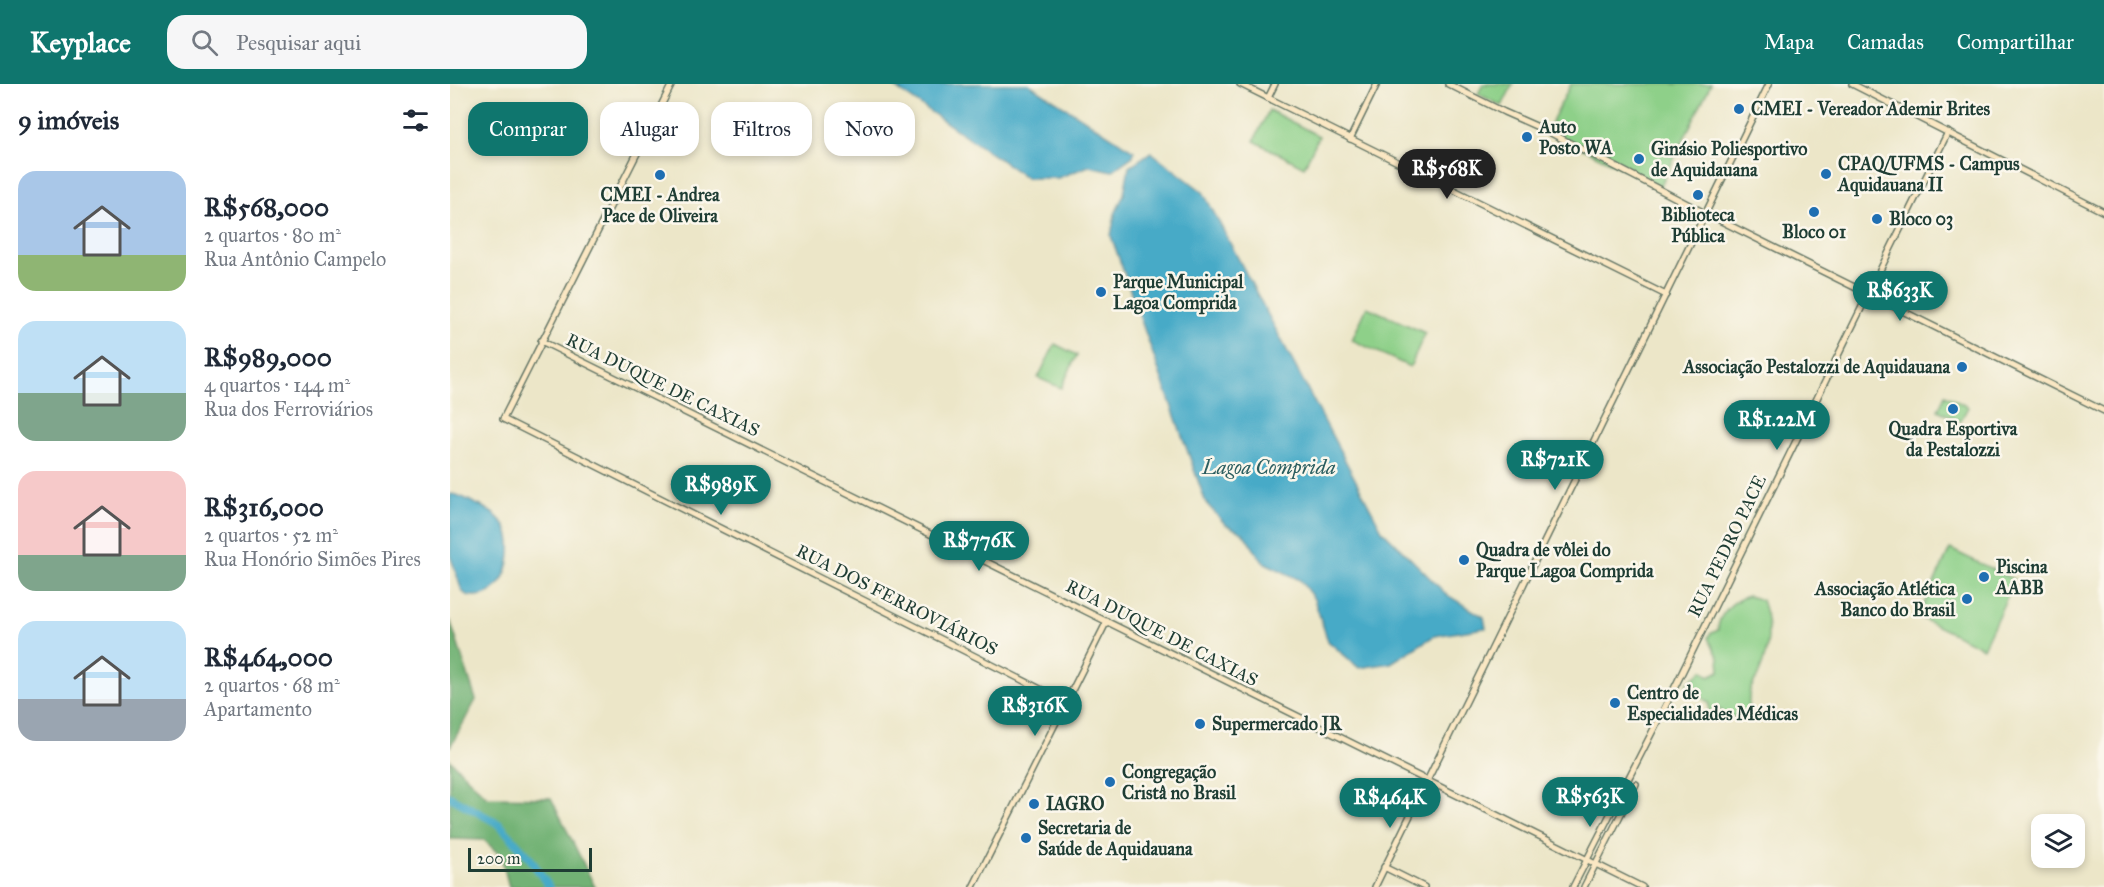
<!DOCTYPE html>
<html lang="pt">
<meta charset="utf-8">
<style>
:root{--surface:#fff;--page:#f6f6f7;--text:#1f2937;--muted:#747a83;--accent:#0f766e}
body{margin:0;font-family:"IM FELL Great Primer",serif;background:var(--page);color:var(--text);height:100vh;display:flex;flex-direction:column;font-size:22px;white-space:nowrap}
*{box-sizing:border-box;margin:0}
p{font-size:20px;color:var(--muted)}
.icon{flex:none;width:33px;height:33px;fill:none;stroke:currentColor;stroke-width:2;stroke-linecap:round;stroke-linejoin:round}
.map{position:relative;flex:1;overflow:hidden}
.drawer{display:flex;flex-direction:column;background:var(--surface);width:450px}
.drawer>*{flex:none}
.guide{position:absolute;left:18px;top:18px;width:570px;height:54px;display:flex;gap:12px}
.controls{position:absolute;left:1581px;top:730px;display:grid;gap:12px}
.controls a{display:grid;place-items:center;width:54px;height:54px;border-radius:12px;background:var(--surface);box-shadow:0 3px 9px #0003;font-size:30px}
.scale{position:absolute;left:18px;bottom:15px;width:124px;box-sizing:border-box;padding-left:6px;border:3px solid #1f3d34;border-top:0;font-size:16px;line-height:21px;white-space:nowrap;color:#1f3d34;-webkit-text-stroke:4px #fbf7ec;paint-order:stroke}
.price{position:absolute;translate:-50% -51px;padding:0 14px;border-radius:21px;background:var(--accent);color:#fff;font-size:20px;line-height:39px;filter:drop-shadow(0 2px 3px #0008)}
.price::after{content:'';position:absolute;left:50%;top:36px;width:18px;height:14px;margin-left:-9px;background:inherit;clip-path:polygon(0 0,100% 0,50% 100%)}
.price.active{background:#222;color:#fff}
ul{padding:0;list-style:none}
li{display:flex;align-items:center;gap:18px;height:150px;padding:0 18px}
li span{display:grid;place-items:center;flex:none;width:168px;height:120px;border-radius:18px;color:#555}
li>.icon{margin-inline-start:auto}
span .icon{width:72px;height:72px;fill:#fffc;stroke-width:1}
li b{font-size:26px}
h2{display:flex;justify-content:space-between;align-items:center;height:72px;padding:0 18px;font-size:26px}
.tag{padding:0 21px;border-radius:18px;background:var(--surface);box-shadow:0 3px 9px #0003;font-size:21px;line-height:54px}
.tag.active{background:var(--accent);color:#fff}
header{display:flex;align-items:center;gap:36px;box-sizing:border-box;height:84px;padding:0 30px;background:var(--accent);color:#fff}
header strong{font-size:28px}
nav{display:flex;gap:33px;margin-inline-start:auto;font-size:21px}
.search{width:420px;height:54px;background:var(--page);display:flex;align-items:center;gap:15px;box-sizing:border-box;padding:0 21px;border-radius:18px;color:var(--muted);font-size:22px}
main{display:flex;flex:1;min-height:0}
.map>svg:first-child{display:block}
.green{fill:#8ed089;stroke:#56865e;stroke-width:1.5}
.forest{fill:#72b275;stroke:#487854;stroke-width:1.5}
.water{fill:#47aac7;stroke:#33747e;stroke-width:1.5}
.lines{fill:none;stroke-linecap:round;stroke-linejoin:round}
.river{stroke:#47aac7;stroke-width:8}
.secondary-casing{stroke:#677868;stroke-width:8}
.secondary{stroke:#fae7c3;stroke-width:5}
.poi-dot{fill:#1f6fb2;stroke:#fbf7ec;stroke-width:2}
.labels{text-anchor:middle;dominant-baseline:central;stroke-width:5;stroke-linejoin:round;paint-order:stroke}
.poi-label{font-size:18px;font-weight:bold;fill:#1f3d34;stroke:#fbf7ec;text-anchor:start}
.street-label{font-size:18px;fill:#1f3d34;stroke:#fbf7ec}
.water-label{font-size:20px;font-style:italic;fill:#2b5e60;stroke:#fbf7ec}
</style>
<header>
<strong>Keyplace</strong>
<div class="search"><svg class="icon" aria-label="search" viewBox="0 0 24 24"><circle cx="10" cy="10" r="6"/><path d="M15 15l6 6"/></svg>Pesquisar aqui</div>
<nav><a>Mapa</a><a>Camadas</a><a>Compartilhar</a></nav>
</header>
<main>
<section class="drawer">
<h2>9 imóveis<svg class="icon" aria-label="filters" viewBox="0 0 24 24"><path d="M4 7h16M4 17h16"/><circle cx="9" cy="7" r="2"/><circle cx="15" cy="17" r="2"/></svg></h2>
<ul>
<li><span style="background:linear-gradient(#a9c7e8 70%,#8fb573 0)"><svg class="icon" aria-label="home" viewBox="0 0 24 24"><path d="M3 11l9-7 9 7M6 9v11h12V9"/></svg></span><div><b>R$568,000</b><p>2 quartos · 80 m²</p><p>Rua Antônio Campelo</p></div></li>
<li><span style="background:linear-gradient(#bfe0f5 60%,#7fa58c 0)"><svg class="icon" aria-label="home" viewBox="0 0 24 24"><path d="M3 11l9-7 9 7M6 9v11h12V9"/></svg></span><div><b>R$989,000</b><p>4 quartos · 144 m²</p><p>Rua dos Ferroviários</p></div></li>
<li><span style="background:linear-gradient(#f6c9c9 70%,#7fa58c 0)"><svg class="icon" aria-label="home" viewBox="0 0 24 24"><path d="M3 11l9-7 9 7M6 9v11h12V9"/></svg></span><div><b>R$316,000</b><p>2 quartos · 52 m²</p><p>Rua Honório Simões Pires</p></div></li>
<li><span style="background:linear-gradient(#bfe0f5 65%,#9aa5b1 0)"><svg class="icon" aria-label="home" viewBox="0 0 24 24"><path d="M3 11l9-7 9 7M6 9v11h12V9"/></svg></span><div><b>R$464,000</b><p>2 quartos · 68 m²</p><p>Apartamento</p></div></li>
</ul>
</section>
<div class="map">
<svg width="1654" height="803" viewBox="0 0 1654 803">
<rect width="100%" height="100%" fill="#fbf7ec"/>
<filter id="ink" filterUnits="userSpaceOnUse"><feTurbulence type="fractalNoise" baseFrequency=".0167" numOctaves="2"/><feDisplacementMap in="SourceGraphic" scale="12" xChannelSelector="R" yChannelSelector="G"/><feConvolveMatrix kernelMatrix="1 2 1 2 8 2 1 2 1" color-interpolation-filters="sRGB"/></filter>
<filter id="wash" filterUnits="userSpaceOnUse"><feTurbulence type="fractalNoise" baseFrequency=".008" numOctaves="4" result="noise"/><feDisplacementMap in="SourceGraphic" scale="24" xChannelSelector="R" yChannelSelector="G"/><feGaussianBlur stdDeviation="1.35" result="paint"/><feColorMatrix in="noise" values="0 0 0 0 0 0 0 0 0 0 0 0 0 0 0 0 0 1.4 0 .05"/><feComposite in="paint" operator="in"/></filter>
<g filter="url(#wash)">
<rect width="100%" height="100%" fill="#ece6c8"/>
<g class="green">
<path d="M1033 0H1063L1052 22 1028 10Z"/>
<path d="M1121 0H1261L1210 103 1097 47Z"/>
<path d="M819 26 869 52 854 83 804 57Z"/>
<path d="M917 223 975 249 960 283 902 256Z"/>
<path d="M605 260 627 271 611 304 588 294Z"/>
<path d="M1495 311 1518 323 1510 338 1488 326Z"/>
<path d="M1500 465 1565 496 1533 564 1468 533Z"/>
<path d="M1298 512 1312 516C1321 542 1320 563 1309 589 1307 595 1303 600 1300 606 1298 614 1300 621 1297 629L1282 633 1275 632 1271 626 1266 625 1259 629V619L1246 610 1240 609 1237 600 1253 586 1259 592 1270 587 1269 574 1258 554 1260 550 1268 546C1268 530 1283 516 1298 512Z"/>
</g>
<g class="forest">
<path d="M0 536 26 616 0 663Z"/>
<path d="M0 676 37 713 101 714 145 803H59L51 772 34 756 0 755Z"/>
</g>
<g class="water">
<path d="M440 0H579L684 67 683 72 662 87 639 82 608 94H577Z"/>
<path d="M701 68 753 108 932 446 997 511 1034 533 1036 544 984 552 941 579 909 584 878 557 864 515 850 496 813 478 793 449 776 441 756 419 661 152 665 130 674 110 679 83Z"/>
<path d="M0 410C11 410 18 417 29 421 41 427 54 436 58 449 66 474 53 514 23 512 19 512 17 512 14 509 10 505 9 497 7 492 6 485 1 477 0 470 0 452 0 428 0 410Z"/>
</g>
<g class="lines">
<path class="river" d="M0 713 49 740 79 773 99 803"/>
</g>
</g>
<g filter="url(#ink)">
<g class="lines">
<g class="secondary-casing">
<g id="secondary">
<path d="M222 0 53 335 616 618"/>
<path d="M790 0 1216 211"/>
<path d="M998 0 1054 28 1097 47 1249 126 1654 327"/>
<path d="M1402 0 1654 128"/>
<path d="M818 14 825 0"/>
<path d="M900 55 927 0"/>
<path d="M91 257 1192 803"/>
<path d="M934 783 974 803"/>
<path d="M523 803 657 537"/>
<path d="M925 803 1319 0"/>
<path d="M1123 803 1218 617 1498 48"/>
<path d="M1134 803 1186 700"/>
</g>
</g>
<use href="#secondary" class="secondary"/>
</g>
</g>
<g class="poi-dot">
<circle cx="1289" cy="25" r="6"/>
<circle cx="1077" cy="53" r="6"/>
<circle cx="1189" cy="75" r="6"/>
<circle cx="1376" cy="90" r="6"/>
<circle cx="210" cy="91" r="6"/>
<circle cx="1248" cy="111" r="6"/>
<circle cx="1364" cy="128" r="6"/>
<circle cx="1427" cy="135" r="6"/>
<circle cx="651" cy="208" r="6"/>
<circle cx="1512" cy="283" r="6"/>
<circle cx="1503" cy="325" r="6"/>
<circle cx="1014" cy="476" r="6"/>
<circle cx="1534" cy="493" r="6"/>
<circle cx="1517" cy="515" r="6"/>
<circle cx="1165" cy="619" r="6"/>
<circle cx="750" cy="640" r="6"/>
<circle cx="660" cy="698" r="6"/>
<circle cx="584" cy="720" r="6"/>
<circle cx="576" cy="754" r="6"/>
</g>
<g class="labels">
<g class="poi-label">
<text x="1301" y="25">CMEI - Vereador Ademir Brites</text>
<text x="1089" y="43">Auto<tspan x="1089" dy="21">Posto WA</tspan></text>
<text x="1201" y="65">Ginásio Poliesportivo<tspan x="1201" dy="21">de Aquidauana</tspan></text>
<text x="1388" y="80">CPAQ/UFMS - Campus<tspan x="1388" dy="21">Aquidauana II</tspan></text>
<text x="210" y="111" text-anchor="middle">CMEI - Andrea<tspan x="210" dy="21">Pace de Oliveira</tspan></text>
<text x="1248" y="131" text-anchor="middle">Biblioteca<tspan x="1248" dy="21">Pública</tspan></text>
<text x="1439" y="135">Bloco 03</text>
<text x="1364" y="148" text-anchor="middle">Bloco 01</text>
<text x="663" y="198">Parque Municipal<tspan x="663" dy="21">Lagoa Comprida</tspan></text>
<text x="1500" y="283" text-anchor="end">Associação Pestalozzi de Aquidauana</text>
<text x="1503" y="345" text-anchor="middle">Quadra Esportiva<tspan x="1503" dy="21">da Pestalozzi</tspan></text>
<text x="1026" y="466">Quadra de vôlei do<tspan x="1026" dy="21">Parque Lagoa Comprida</tspan></text>
<text x="1546" y="483">Piscina<tspan x="1546" dy="21">AABB</tspan></text>
<text x="1505" y="505" text-anchor="end">Associação Atlética<tspan x="1505" dy="21">Banco do Brasil</tspan></text>
<text x="1177" y="609">Centro de<tspan x="1177" dy="21">Especialidades Médicas</tspan></text>
<text x="762" y="640">Supermercado JR</text>
<text x="672" y="688">Congregação<tspan x="672" dy="21">Cristâ no Brasil</tspan></text>
<text x="596" y="720">IAGRO</text>
<text x="588" y="744">Secretaria de<tspan x="588" dy="21">Saúde de Aquidauana</tspan></text>
</g>
<g class="street-label">
<text transform="translate(213 301) rotate(26)">RUA DUQUE DE CAXIAS</text>
<text transform="translate(1277 462) rotate(-64)">RUA PEDRO PACE</text>
<text transform="translate(447 516) rotate(27)">RUA DOS FERROVIÁRIOS</text>
<text transform="translate(712 549) rotate(27)">RUA DUQUE DE CAXIAS</text>
</g>
<g class="water-label">
<text x="819" y="383">Lagoa Comprida</text>
</g>
</g>
</svg>
<div class="controls">
<a><svg class="icon" aria-label="layers" viewBox="0 0 24 24"><path d="M12 4l9 5-9 5-9-5zM3 14l9 5 9-5"/></svg></a>
</div>
<div class="scale">200 m</div>
<b class="price active" style="left:997px;top:116px">R$568K</b>
<b class="price" style="left:1450px;top:238px">R$633K</b>
<b class="price" style="left:1327px;top:367px">R$1.22M</b>
<b class="price" style="left:1105px;top:407px">R$721K</b>
<b class="price" style="left:271px;top:432px">R$989K</b>
<b class="price" style="left:529px;top:488px">R$776K</b>
<b class="price" style="left:585px;top:653px">R$316K</b>
<b class="price" style="left:1140px;top:744px">R$563K</b>
<b class="price" style="left:940px;top:745px">R$464K</b>
<div class="guide">
<a class="tag active">Comprar</a>
<a class="tag">Alugar</a>
<a class="tag">Filtros</a>
<a class="tag">Novo</a>
</div>
</div>
</main>
